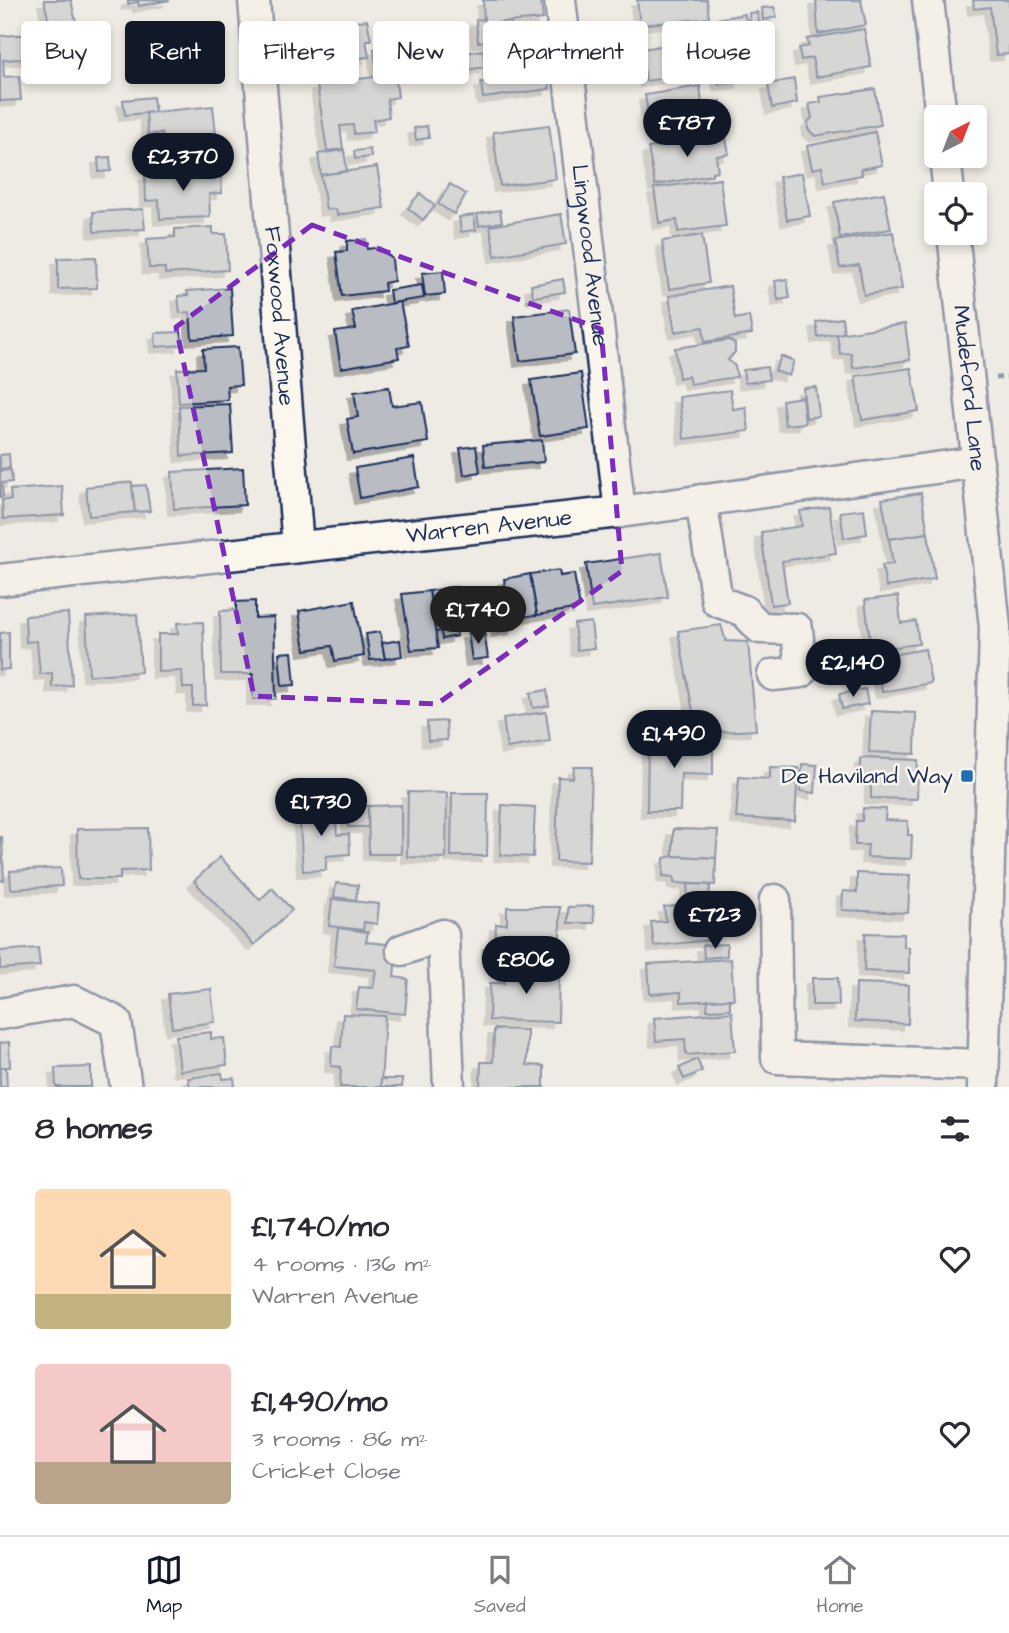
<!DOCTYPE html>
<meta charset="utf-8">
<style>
:root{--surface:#fff;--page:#f2f2f3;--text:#2b2b33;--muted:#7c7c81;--line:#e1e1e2;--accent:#111827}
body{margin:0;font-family:"Architects Daughter",sans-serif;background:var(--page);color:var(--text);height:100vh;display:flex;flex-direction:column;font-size:26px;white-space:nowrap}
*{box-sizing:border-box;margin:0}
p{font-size:23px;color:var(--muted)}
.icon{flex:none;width:38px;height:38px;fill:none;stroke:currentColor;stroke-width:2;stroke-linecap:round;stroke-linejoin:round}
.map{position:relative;height:1087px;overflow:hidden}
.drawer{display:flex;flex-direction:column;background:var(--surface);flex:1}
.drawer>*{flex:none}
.top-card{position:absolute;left:21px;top:21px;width:968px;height:63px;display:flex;gap:14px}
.needle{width:46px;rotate:42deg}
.buttons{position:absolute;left:924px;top:105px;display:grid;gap:14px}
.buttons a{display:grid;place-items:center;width:63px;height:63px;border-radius:7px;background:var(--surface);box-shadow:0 4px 10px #0003;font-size:35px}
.price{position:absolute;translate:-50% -60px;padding:0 16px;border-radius:24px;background:var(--accent);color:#fff;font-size:23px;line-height:46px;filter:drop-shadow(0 2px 4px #0008)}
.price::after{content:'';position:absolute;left:50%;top:42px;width:21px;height:16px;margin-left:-10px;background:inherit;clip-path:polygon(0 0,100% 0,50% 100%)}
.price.current{background:#222;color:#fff}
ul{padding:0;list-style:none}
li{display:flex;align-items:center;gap:21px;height:175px;padding:0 35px}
li span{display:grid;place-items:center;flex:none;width:196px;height:140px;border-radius:7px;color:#555}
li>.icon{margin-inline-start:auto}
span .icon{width:84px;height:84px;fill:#fffc;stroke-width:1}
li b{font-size:30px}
h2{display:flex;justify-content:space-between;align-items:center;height:84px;padding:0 35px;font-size:30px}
.tag{padding:0 24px;border-radius:7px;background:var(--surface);box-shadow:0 4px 10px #0003;font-size:24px;line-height:63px}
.tag.current{background:var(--accent);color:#fff}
.menu{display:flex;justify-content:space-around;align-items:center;height:98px;border-top:2px solid var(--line);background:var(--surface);font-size:19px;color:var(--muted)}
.menu a{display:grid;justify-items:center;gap:4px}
.menu .current{color:var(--accent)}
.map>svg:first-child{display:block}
.building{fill:#b9bcc3;stroke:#1b2f5e;stroke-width:2;filter:url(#shadow)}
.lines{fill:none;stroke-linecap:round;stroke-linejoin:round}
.minor-casing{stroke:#1b2f5e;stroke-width:35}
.path{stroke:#1b2f5e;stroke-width:4.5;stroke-dasharray:5 5;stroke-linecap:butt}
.minor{stroke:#fbf7ec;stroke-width:30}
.marked{fill:none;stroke:#7b2cbf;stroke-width:5;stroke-dasharray:14 9;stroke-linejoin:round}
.poi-dot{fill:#1f6fb2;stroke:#fbf7ec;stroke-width:2.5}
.labels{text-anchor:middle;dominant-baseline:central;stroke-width:5;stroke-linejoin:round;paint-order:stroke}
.street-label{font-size:23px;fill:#1b2f5e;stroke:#fbf7ec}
.poi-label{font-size:23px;fill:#1b2f5e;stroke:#fbf7ec;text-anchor:end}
</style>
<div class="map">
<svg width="1009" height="1087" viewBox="0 0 1009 1087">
<defs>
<filter id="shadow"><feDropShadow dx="-6" dy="6" stdDeviation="0" flood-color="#0004"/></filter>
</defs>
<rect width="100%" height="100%" fill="#eeebe4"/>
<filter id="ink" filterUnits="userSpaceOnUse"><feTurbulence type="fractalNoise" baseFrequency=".0143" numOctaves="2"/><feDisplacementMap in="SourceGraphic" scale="14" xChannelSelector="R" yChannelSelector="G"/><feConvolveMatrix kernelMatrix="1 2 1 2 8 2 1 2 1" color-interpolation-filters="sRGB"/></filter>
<g filter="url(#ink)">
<g class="building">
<path d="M44 0H71L80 40 54 46Z"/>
<path d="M128 0H170L139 6 138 2 128 4Z"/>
<path d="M483 0H541L543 19 484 24Z"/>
<path d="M637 0H707L709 18 640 25Z"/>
<path d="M816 0H861L866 25 818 34Z"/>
<path d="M973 0H1009V54L996 55 990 7 974 9Z"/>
<path d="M774 7 777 17 763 20 762 8Z"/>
<path d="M757 12 759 23 750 25 749 13Z"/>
<path d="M745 14 747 28 713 34 711 20Z"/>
<path d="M484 19V24L511 22 512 39 478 42 476 20Z"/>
<path d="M367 20 371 40H366L369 57 310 63 304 27Z"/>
<path d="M864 29 871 67 816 77 812 58 801 60 799 48 809 46 807 39Z"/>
<path d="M201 30 208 64 152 74 145 40Z"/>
<path d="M34 34 35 58 3 60 4 77 19 76 21 100 0 101V36Z"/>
<path d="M696 34 698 48 710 46 714 70 646 81 641 49 662 46 661 40Z"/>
<path d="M416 43 419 57 376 64 374 49Z"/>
<path d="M483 50 485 67 460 71 458 54Z"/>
<path d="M545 55 550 89 483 98 481 82 490 81 488 62Z"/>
<path d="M419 57 421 71 378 76 376 64Z"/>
<path d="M764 64 765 74 751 76 749 67Z"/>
<path d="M740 69 742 82 719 85 717 73Z"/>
<path d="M395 74 398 97 387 99 389 117 373 120 375 132 354 134 353 125 340 126 343 149 327 151 317 85Z"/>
<path d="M794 79 797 103 772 108 768 84Z"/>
<path d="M700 86 702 104 721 101 724 116 705 119 706 123 651 131 645 95Z"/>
<path d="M875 89 881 125 815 136 808 129V122L812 118 809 104 821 102 820 97Z"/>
<path d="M153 97 155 112 125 115 123 100Z"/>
<path d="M213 106 217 143 203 144 205 162 165 166 162 133 148 135 146 113Z"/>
<path d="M723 124 725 134 692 140 690 129Z"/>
<path d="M549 125 556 179 500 186 493 132Z"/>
<path d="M427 126 429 138 416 140 414 128Z"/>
<path d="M875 132 882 165 861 169 862 175 825 182 822 167 812 169 807 146Z"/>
<path d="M725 134 729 154 716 156 718 171 712 172V175L655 185 648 148Z"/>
<path d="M370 149 371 157 355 159 354 151Z"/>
<path d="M344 150 347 171 321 175 318 154Z"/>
<path d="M110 157 111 171 99 172 98 158Z"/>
<path d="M377 167 384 208 337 215 336 209 326 210 321 175Z"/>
<path d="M221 171 222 193 209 194 210 217 160 219 159 200 146 201 145 175Z"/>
<path d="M802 173 810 216 787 220 779 177Z"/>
<path d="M720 179 726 226 678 232 677 220 659 223 654 188Z"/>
<path d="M450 184 466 194 454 214 438 204Z"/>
<path d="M420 193 435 206 423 220 408 208Z"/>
<path d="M884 193 891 229 840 238 834 202Z"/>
<path d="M143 209 145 229 94 232 93 212Z"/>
<path d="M500 210 502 222 479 226 477 214Z"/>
<path d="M561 214 566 244 495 256 490 226Z"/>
<path d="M474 215 476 230 461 232 459 217Z"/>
<path d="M213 227V234H226L228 270 165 274V268H149L147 239 175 237V229Z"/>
<path d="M893 232 902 289 864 295 859 265 840 268 835 241Z"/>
<path d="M702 235 709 283 669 289 662 241Z"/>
<path d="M366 239 367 249 380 247 392 259 394 281 384 283 385 291 342 296 336 252 347 251V241Z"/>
<path d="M96 257 97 288 58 289V258Z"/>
<path d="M443 271 445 294 425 296 422 273Z"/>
<path d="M563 279 565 292 533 297 531 285Z"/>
<path d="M787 279 790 298 778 300 775 281Z"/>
<path d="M422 285 424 298 391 303 389 290Z"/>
<path d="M730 286 735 319 749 316 752 334 705 342 703 327 675 332 669 296Z"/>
<path d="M230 288 233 336 192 339 190 312 180 313 178 296 188 295 187 291Z"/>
<path d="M400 302 409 346 397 348 399 358 341 368 335 332 356 329 352 311Z"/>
<path d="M569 309 575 354 520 361 514 316Z"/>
<path d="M842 318 844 333 818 337 816 322Z"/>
<path d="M905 324 910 360 853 368 851 353 840 354 837 334Z"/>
<path d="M181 332 182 345 156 347 155 333Z"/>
<path d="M729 340 735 344V352L728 360 735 366 737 377 690 384 688 376 679 378 675 348Z"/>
<path d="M238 347 241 385 227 386 228 400 179 403 177 369 204 368 203 349Z"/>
<path d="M781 356 794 361 789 376 775 371Z"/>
<path d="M767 367 769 380 745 383 743 370Z"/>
<path d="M911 368 919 411 862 420 855 376Z"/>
<path d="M581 373 589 429 540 436 531 380Z"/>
<path d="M389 387 392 406 422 402 428 442 353 454 347 419 358 417 354 392Z"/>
<path d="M816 387 819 416 806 418 803 388Z"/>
<path d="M730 390 733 409 746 407 749 431 684 439 679 397Z"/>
<path d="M802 397 805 423 785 425 782 400Z"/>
<path d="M230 404 233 453 181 456 179 406Z"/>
<path d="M542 440 544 462 485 467 483 445Z"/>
<path d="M476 446 480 472 464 475 460 448Z"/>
<path d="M9 454 10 468 0 469V455Z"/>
<path d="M414 458 419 487 360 498 355 468Z"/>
<path d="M243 468 245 505 174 509 172 472Z"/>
<path d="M11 470 12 482 2 483 3 497 0 498V471Z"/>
<path d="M132 482 135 512 89 516 86 487Z"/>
<path d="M146 485 150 511 135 512 132 486Z"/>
<path d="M62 486 64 515 3 519 2 500H11L10 490Z"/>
<path d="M921 493 928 533 889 539 882 499Z"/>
<path d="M829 507 836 553 782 561 788 603 771 605 761 532 802 526 800 511Z"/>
<path d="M864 509 867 534 844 538 840 512Z"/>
<path d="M928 533 935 579 886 587 882 565 893 564 889 539Z"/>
<path d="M661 553 668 597 592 608 586 564Z"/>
<path d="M559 570 560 576 574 574 580 608 537 615 530 574Z"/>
<path d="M530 574 537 615 513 618 515 628 498 631 492 595 506 592 504 579Z"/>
<path d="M456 587 462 628 456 629 457 636 442 639 441 631 435 632 429 591Z"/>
<path d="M429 591 438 648 411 650 402 594Z"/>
<path d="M898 596 901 623 916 621 919 644 871 650 865 600Z"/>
<path d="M255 601V618L274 617 276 699H253V674H221L220 611 236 610V602Z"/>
<path d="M354 601 364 656 335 661 332 646 305 650 299 611Z"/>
<path d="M68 613 72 685 52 687V673L40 674 37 641 26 642 25 616Z"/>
<path d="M137 614 141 672 89 675 86 617Z"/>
<path d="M203 622 206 705 193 706V688H183L182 671 158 672V634H178L177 623Z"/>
<path d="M591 622 594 648 577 650 574 624Z"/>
<path d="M721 625 726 641 748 642 756 730 697 733 678 631Z"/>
<path d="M484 631 488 658 472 660 468 633Z"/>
<path d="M9 632V669L0 670V633Z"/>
<path d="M380 632 385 659 370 660 366 634Z"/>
<path d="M400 640 402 656 385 659 382 643Z"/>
<path d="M846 641 848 661 837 663 835 642Z"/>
<path d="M866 644 869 659 848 661 846 648Z"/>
<path d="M925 649 931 683 882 692 875 658Z"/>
<path d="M292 652 295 685 282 686 279 653Z"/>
<path d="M865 689 868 704 842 709 839 694Z"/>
<path d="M547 690 549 706 533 708 530 693Z"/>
<path d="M871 711 916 713 915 754 869 752Z"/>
<path d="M546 712 550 741 507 748 503 718Z"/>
<path d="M446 721 447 740 428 741 427 722Z"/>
<path d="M648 739 713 741V775L681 774 680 811H647Z"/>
<path d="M861 758 918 760 917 799 871 798V778H861Z"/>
<path d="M802 764 817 765 815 793 800 791Z"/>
<path d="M574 767H592L589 862 556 861 558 777 573 778Z"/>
<path d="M770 767 798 768 795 821 736 818 739 777 770 779Z"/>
<path d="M408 792 447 793 446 858 407 857Z"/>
<path d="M452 793H488L487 856H451Z"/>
<path d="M401 805V854H369L368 806Z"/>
<path d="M502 805 535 807 533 857 500 855Z"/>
<rect x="348" y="806" width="20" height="21"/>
<path d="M335 808 337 835 349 834 350 854 326 856V870L303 871 299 810Z"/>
<path d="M863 808 886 809 885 820 908 821V835H912L911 859 867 857 868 845H855L856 821H862Z"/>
<path d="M148 828 149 870 120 871V879H78L77 829Z"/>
<path d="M673 829 718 830 716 858 673 856Z"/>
<path d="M0 837H2L4 880 0 881Z"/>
<path d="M673 856 716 858 715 885 674 883V877L663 876 664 858Z"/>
<path d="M220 857 260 900 272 888 292 910 254 945 194 881Z"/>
<path d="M61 868 62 886 11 889 10 871Z"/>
<path d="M857 873 910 875 908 913 842 910 843 891 857 892Z"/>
<path d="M336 883 358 885 356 900 334 897Z"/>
<path d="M688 884 710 885 709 899 687 898Z"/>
<path d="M332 899 379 904 377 924 364 922 363 930 329 926Z"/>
<path d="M704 902 711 940 654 946 651 922 666 921 664 907Z"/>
<path d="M593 906 594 923H568V907Z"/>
<path d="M507 907H560V959H488V943H495L496 924H507Z"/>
<path d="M338 928 368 932 366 942 397 945 394 977 408 979 405 1014 356 1009 359 987 373 988 376 970 334 966Z"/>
<path d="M865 933 904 934V947H909V973L864 971Z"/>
<path d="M727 944V956L704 958 703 945Z"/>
<path d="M38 948 40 966 0 969V951Z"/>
<path d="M731 959 734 999 681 1002V992L650 994 648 964Z"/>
<path d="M504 967 559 969 558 1022 489 1020 490 983H504Z"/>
<path d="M812 978H838L839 1005H812Z"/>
<path d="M856 983 909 985 908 1024 855 1021Z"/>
<path d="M211 989 215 1022 172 1028 168 994Z"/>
<path d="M730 999V1009L707 1010 708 1000Z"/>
<path d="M732 1012 735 1051 686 1055 685 1039 656 1041 654 1018Z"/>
<path d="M343 1014 385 1016 381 1087H340L341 1067 331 1066 332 1046 341 1047Z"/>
<path d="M494 1029 527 1030V1065L544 1066V1087H480L481 1062H493Z"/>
<path d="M211 1032V1039L224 1038 227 1065 180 1071 176 1036Z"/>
<path d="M9 1042 10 1067H0V1043Z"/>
<path d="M697 1059 702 1071 684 1079 679 1068Z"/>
<path d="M0 1067H6L7 1087H0Z"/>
<path d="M91 1067V1087H56L55 1068Z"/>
<path d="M222 1073 223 1079 234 1078 235 1087H190L188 1078Z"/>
<rect x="381" y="1079" width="21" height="8"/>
</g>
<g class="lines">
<g class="minor-casing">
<g id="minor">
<path id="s1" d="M254 0 298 547"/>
<path id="s2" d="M560 0 620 512"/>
<path d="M928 0 941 117"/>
<path d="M945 156 949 194"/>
<path id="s3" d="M953 233 995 627 983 1087"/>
<path d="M701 500 717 601 744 611 760 628 797 629 801 672 773 675"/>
<path id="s4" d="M0 580 620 512 978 462"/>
<path d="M775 900 777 1058 982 1065"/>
<path d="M402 950 443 935 449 1087"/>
<path d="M0 1014 74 1001 116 1022 126 1087"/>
</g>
</g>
<path class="path" d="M996 378 1009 377"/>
<use href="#minor" class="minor"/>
</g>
</g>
<path d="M0 0H1009V1087H0ZM312 225 601 329 622 571 437 704 254 696 176 327Z" fill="#eeebe4" fill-opacity=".55" fill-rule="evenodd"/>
<path class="marked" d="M312 225 601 329 622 571 437 704 254 696 176 327Z"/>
<rect class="poi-dot" x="960" y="769" width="14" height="14" rx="3.5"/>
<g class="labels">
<g class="street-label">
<text stroke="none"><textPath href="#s2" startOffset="257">Lingwood Avenue</textPath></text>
<text stroke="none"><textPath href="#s1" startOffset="317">Foxwood Avenue</textPath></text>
<text stroke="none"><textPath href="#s3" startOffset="156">Mudeford Lane</textPath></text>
<text stroke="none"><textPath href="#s4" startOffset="492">Warren Avenue</textPath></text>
</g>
<g class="poi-label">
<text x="953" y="776">De Haviland Way</text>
</g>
</g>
</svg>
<div class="buttons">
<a><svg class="needle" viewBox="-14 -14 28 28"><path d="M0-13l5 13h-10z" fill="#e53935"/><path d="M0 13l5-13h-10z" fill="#7c7c81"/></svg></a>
<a><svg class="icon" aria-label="locate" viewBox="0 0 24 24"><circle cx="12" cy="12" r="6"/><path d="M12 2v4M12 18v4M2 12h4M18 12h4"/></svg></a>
</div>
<b class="price" style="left:687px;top:159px">£787</b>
<b class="price" style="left:183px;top:193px">£2,370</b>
<b class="price current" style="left:478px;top:646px">£1,740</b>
<b class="price" style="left:853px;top:699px">£2,140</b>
<b class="price" style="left:674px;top:770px">£1,490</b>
<b class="price" style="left:321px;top:838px">£1,730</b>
<b class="price" style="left:715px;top:951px">£723</b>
<b class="price" style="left:526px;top:996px">£806</b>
<div class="top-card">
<a class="tag">Buy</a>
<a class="tag current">Rent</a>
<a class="tag">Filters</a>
<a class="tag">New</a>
<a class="tag">Apartment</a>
<a class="tag">House</a>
</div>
</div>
<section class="drawer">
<h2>8 homes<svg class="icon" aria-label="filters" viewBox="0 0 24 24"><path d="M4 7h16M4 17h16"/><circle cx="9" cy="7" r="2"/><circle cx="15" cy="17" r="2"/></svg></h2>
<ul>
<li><span style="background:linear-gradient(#ffd9b3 75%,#c2b280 0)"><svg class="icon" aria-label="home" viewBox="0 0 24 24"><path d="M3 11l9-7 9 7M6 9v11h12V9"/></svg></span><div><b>£1,740/mo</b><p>4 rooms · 136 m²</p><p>Warren Avenue</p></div><svg class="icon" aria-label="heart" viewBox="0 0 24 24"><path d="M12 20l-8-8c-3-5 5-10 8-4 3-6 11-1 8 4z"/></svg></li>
<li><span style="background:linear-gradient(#f6c9c9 70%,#b9a48a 0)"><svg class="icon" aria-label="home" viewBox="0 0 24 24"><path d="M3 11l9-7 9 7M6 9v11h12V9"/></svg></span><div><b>£1,490/mo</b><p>3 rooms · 86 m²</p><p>Cricket Close</p></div><svg class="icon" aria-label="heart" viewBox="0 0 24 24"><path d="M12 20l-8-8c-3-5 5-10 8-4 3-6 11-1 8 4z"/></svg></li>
</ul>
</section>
<nav class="menu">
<a class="current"><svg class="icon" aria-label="map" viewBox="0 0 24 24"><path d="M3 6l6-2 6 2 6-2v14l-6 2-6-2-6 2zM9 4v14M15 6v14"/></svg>Map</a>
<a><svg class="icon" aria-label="saved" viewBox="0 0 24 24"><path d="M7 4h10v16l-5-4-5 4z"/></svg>Saved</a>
<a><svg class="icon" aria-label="home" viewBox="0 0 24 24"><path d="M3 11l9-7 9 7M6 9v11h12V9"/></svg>Home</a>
</nav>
